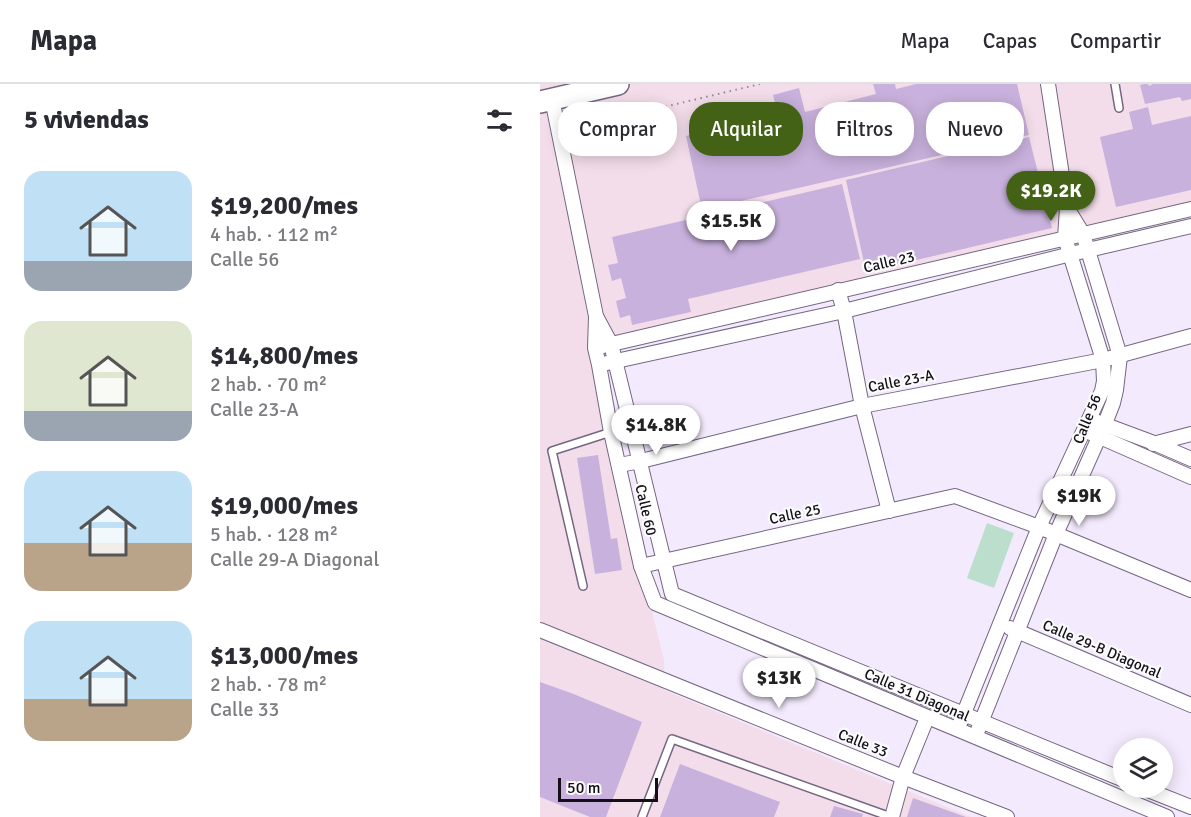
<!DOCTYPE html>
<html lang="es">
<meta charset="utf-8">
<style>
:root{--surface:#fff;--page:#f7f7f7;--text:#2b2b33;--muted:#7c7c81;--line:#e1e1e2;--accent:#436216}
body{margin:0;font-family:Signika,sans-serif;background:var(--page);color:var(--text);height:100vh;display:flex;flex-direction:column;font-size:22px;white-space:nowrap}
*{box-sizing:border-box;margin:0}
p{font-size:20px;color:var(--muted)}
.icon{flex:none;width:33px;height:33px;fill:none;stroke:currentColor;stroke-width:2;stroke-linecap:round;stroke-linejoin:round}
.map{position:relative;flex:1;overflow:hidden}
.side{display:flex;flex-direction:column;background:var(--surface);width:540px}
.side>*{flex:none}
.guide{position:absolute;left:18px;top:18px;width:543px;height:54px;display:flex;gap:12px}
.tools{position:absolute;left:573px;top:654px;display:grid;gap:12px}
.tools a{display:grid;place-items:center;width:60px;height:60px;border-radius:50%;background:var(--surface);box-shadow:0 3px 15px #0003;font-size:30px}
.scale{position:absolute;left:18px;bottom:15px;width:100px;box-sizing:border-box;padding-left:6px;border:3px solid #130e18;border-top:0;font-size:16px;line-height:21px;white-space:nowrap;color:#130e18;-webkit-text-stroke:4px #fbfbfb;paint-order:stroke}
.price{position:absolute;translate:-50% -51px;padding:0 14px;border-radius:21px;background:#fff;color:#222;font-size:20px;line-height:39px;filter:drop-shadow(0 2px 3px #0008)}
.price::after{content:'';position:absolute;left:50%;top:36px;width:18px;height:14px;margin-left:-9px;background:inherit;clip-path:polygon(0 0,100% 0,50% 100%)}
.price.on{background:var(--accent);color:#fff}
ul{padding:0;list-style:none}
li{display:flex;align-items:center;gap:18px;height:150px;padding:0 24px}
li span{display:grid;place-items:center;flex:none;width:168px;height:120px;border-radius:18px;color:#555}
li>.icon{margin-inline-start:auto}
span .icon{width:72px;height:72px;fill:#fffc;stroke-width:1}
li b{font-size:26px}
h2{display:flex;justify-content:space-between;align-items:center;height:72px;padding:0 24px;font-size:26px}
.chip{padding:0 21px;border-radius:24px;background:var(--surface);box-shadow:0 3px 15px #0003;font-size:21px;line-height:54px}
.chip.on{background:var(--accent);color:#fff}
header{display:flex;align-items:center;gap:36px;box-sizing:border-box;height:84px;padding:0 30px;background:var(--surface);border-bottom:2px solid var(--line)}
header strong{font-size:28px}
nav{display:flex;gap:33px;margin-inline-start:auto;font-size:21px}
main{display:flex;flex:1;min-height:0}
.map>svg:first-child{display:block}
.industrial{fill:#f3ddea}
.green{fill:#bbdfcc}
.building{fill:#c8b1dc}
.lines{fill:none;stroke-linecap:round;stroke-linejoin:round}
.lane-casing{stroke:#756682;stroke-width:10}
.street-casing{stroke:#756682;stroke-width:16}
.primary-casing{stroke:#756682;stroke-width:24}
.path{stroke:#8f8896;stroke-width:2;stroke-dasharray:1.5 4.5;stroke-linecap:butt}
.lane{stroke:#fff;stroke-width:7}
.street{stroke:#fff;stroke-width:14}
.primary{stroke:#fff;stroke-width:21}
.labels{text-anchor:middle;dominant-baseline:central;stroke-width:4.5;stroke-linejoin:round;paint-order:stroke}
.street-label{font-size:15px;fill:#130e18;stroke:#fbfbfb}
</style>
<header>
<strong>Mapa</strong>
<nav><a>Mapa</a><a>Capas</a><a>Compartir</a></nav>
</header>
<main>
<section class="side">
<h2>5 viviendas<svg class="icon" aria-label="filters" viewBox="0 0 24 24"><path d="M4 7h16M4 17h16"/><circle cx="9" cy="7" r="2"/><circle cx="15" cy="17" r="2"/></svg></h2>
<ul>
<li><span style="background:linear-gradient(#bfe0f5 75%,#9aa5b1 0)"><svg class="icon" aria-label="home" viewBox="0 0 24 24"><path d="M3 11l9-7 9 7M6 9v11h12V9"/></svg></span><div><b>$19,200/mes</b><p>4 hab. · 112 m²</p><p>Calle 56</p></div></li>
<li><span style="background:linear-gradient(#dfe7d0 75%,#9aa5b1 0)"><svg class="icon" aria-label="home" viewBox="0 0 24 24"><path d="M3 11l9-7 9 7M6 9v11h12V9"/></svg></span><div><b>$14,800/mes</b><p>2 hab. · 70 m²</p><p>Calle 23-A</p></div></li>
<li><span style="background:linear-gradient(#bfe0f5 60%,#b9a48a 0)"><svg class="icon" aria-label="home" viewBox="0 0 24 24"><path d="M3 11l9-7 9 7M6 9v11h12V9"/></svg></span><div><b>$19,000/mes</b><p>5 hab. · 128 m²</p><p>Calle 29-A Diagonal</p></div></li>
<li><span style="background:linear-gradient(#bfe0f5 65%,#b9a48a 0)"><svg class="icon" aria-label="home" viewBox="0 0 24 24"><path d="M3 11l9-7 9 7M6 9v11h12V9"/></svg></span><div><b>$13,000/mes</b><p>2 hab. · 78 m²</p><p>Calle 33</p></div></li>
</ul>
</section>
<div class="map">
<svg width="651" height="733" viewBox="0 0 651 733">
<rect width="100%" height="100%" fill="#f4eafd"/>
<path class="industrial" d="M0 0H651V120L49 271 124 576V606L431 733H0Z"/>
<path class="green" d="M447 439 474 449 454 504 427 494Z"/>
<g class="building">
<path d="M333 0H355L356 5 376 0H477L489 51 162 126 146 52 153 50 151 43 176 39 178 50 239 35 233 11 259 4 265 28 336 10Z"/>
<path d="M604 0H608L609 2 613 0H651V15L642 17 640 13 605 20 600 1Z"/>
<path d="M608 23 612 41 651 32V106L576 123 560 53 593 45 589 28Z"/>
<path d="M489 53 512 144 326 188 306 96Z"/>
<path d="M302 100 320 175 148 215 151 228 92 241 90 231 80 234 76 217 86 214 81 194 72 197 68 181 78 179 72 153Z"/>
<path d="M58 371 71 455 77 454 82 486 55 490 37 374Z"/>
<path d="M0 598 31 609 102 638 66 733H50L0 713Z"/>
<path d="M140 680 240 718 234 733H120Z"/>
<path d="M373 714 426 733H367Z"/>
<path d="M294 722 323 730 322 733H290Z"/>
</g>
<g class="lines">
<g class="lane-casing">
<g id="lane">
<path d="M575 0 579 24"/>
<path d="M43 502 12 367 71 348"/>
<path d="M102 733 132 655 351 733"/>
</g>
</g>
<g class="street-casing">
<g id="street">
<path d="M12 15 56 232 55 264 59 281 71 348 101 482 115 519 627 733"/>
<path d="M298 206 304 227 322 322 349 427"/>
<path d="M57 234 71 260 132 510 584 696"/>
<path d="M63 262 651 125"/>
<path d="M67 279 304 227 531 170 651 142"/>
<path d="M555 337 614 359 651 375"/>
<path d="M551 349 651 393"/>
<path d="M613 360 651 350"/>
<path d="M79 381 101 377 322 322 563 276 651 252"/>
<path d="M101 482 415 412 499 443 651 506"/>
<path d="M470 544 651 621"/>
<path d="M0 546 363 693 467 733"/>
<path d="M420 639 499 443 562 307 564 297 563 276 525 154 527 124 508 0"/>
<path d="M438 646 516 450 564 342 573 319 576 306 580 272 543 150 527 124"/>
<path d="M603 704 651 723"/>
<path d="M352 733 363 693 387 634"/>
</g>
</g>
<g class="primary-casing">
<path id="primary" d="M0 18 78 0"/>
</g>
<path class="path" d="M32 45 220 0"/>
<use href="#lane" class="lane"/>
<use href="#street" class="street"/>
<use href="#primary" class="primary"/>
</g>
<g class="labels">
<g class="street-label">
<text transform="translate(349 178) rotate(-13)">Calle 23</text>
<text transform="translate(361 297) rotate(-11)">Calle 23-A</text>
<text transform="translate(547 335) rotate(-68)">Calle 56</text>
<text transform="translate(106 426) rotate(77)">Calle 60</text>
<text transform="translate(255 430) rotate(-12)">Calle 25</text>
<text transform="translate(562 565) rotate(23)">Calle 29-B Diagonal</text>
<text transform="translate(377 611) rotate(23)">Calle 31 Diagonal</text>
<text transform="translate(323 659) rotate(22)">Calle 33</text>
</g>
</g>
</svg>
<div class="tools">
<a><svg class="icon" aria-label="layers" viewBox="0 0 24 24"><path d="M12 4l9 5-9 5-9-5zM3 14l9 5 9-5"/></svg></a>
</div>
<div class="scale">50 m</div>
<b class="price on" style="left:511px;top:138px">$19.2K</b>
<b class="price" style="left:191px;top:168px">$15.5K</b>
<b class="price" style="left:116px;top:372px">$14.8K</b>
<b class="price" style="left:539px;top:443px">$19K</b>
<b class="price" style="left:239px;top:625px">$13K</b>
<div class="guide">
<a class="chip">Comprar</a>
<a class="chip on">Alquilar</a>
<a class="chip">Filtros</a>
<a class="chip">Nuevo</a>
</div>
</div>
</main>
